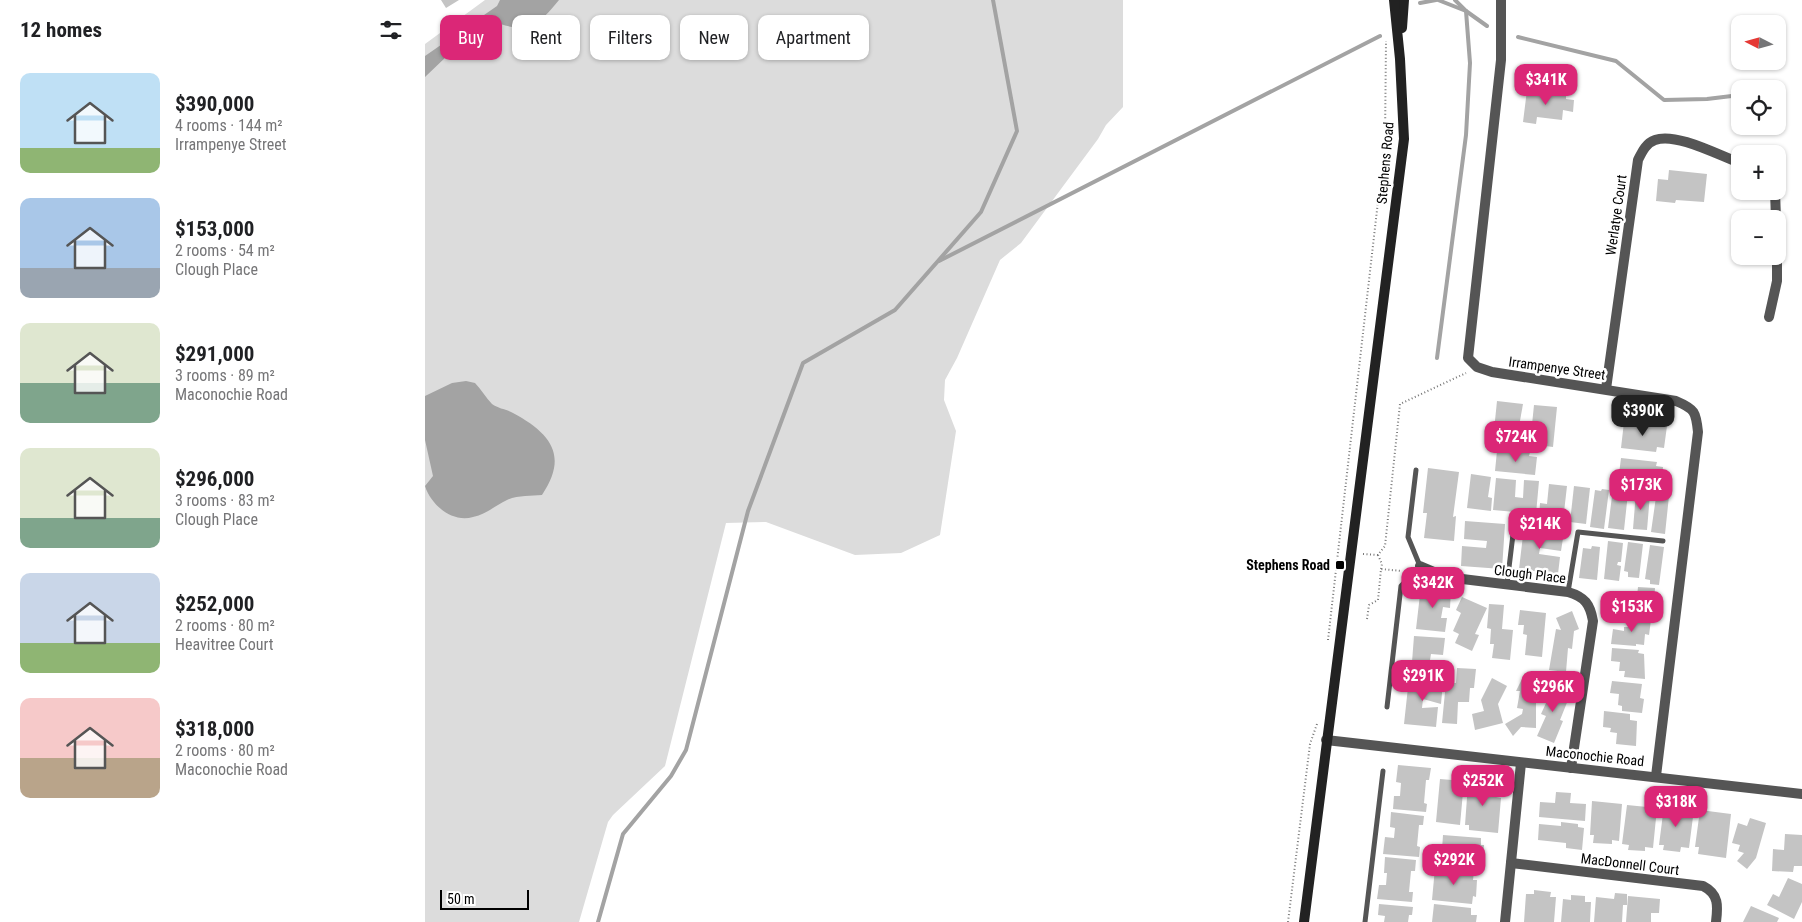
<!DOCTYPE html>
<meta charset="utf-8">
<style>
:root{--surface:#fff;--page:#f2f2f2;--text:#202124;--muted:#757577;--accent:#db2777}
body{margin:0;font-family:"Roboto Condensed",sans-serif;background:var(--page);color:var(--text);height:100vh;display:flex;flex-direction:column;font-size:19px;white-space:nowrap}
*{box-sizing:border-box;margin:0}
p{font-size:16px;color:var(--muted)}
.icon{flex:none;width:28px;height:28px;fill:none;stroke:currentColor;stroke-width:2;stroke-linecap:round;stroke-linejoin:round}
.map{position:relative;flex:1;overflow:hidden}
.side{display:flex;flex-direction:column;background:var(--surface);width:425px}
.side>*{flex:none}
.hud{position:absolute;left:15px;top:15px;width:475px;height:45px;display:flex;gap:10px}
.needle{width:32px;rotate:276deg}
.tools{position:absolute;left:1306px;top:15px;display:grid;gap:10px}
.tools a{display:grid;place-items:center;width:55px;height:55px;border-radius:10px;background:var(--surface);box-shadow:0 1px 4px #0004;font-size:25px}
.scale{position:absolute;left:15px;bottom:12px;width:89px;box-sizing:border-box;padding-left:5px;border:2px solid #000;border-top:0;font-size:14px;line-height:18px;white-space:nowrap;color:#000;-webkit-text-stroke:4px #fff;paint-order:stroke}
.price{position:absolute;translate:-50% -42px;padding:0 11px;border-radius:10px;background:var(--accent);color:#fff;font-size:16px;line-height:32px;filter:drop-shadow(0 1px 2px #0008)}
.price::after{content:'';position:absolute;left:50%;top:30px;width:15px;height:11px;margin-left:-8px;background:inherit;clip-path:polygon(0 0,100% 0,50% 100%)}
.price.selected{background:#222;color:#fff}
ul{padding:0;list-style:none}
li{display:flex;align-items:center;gap:15px;height:125px;padding:0 20px}
li span{display:grid;place-items:center;flex:none;width:140px;height:100px;border-radius:10px;color:#555}
li>.icon{margin-inline-start:auto}
span .icon{width:60px;height:60px;fill:#fffc;stroke-width:1}
li b{font-size:21px}
h2{display:flex;justify-content:space-between;align-items:center;height:60px;padding:0 20px;font-size:21px}
.chip{padding:0 18px;border-radius:10px;background:var(--surface);box-shadow:0 1px 4px #0004;font-size:18px;line-height:45px}
.chip.selected{background:var(--accent);color:#fff}
main{display:flex;flex:1;min-height:0}
.map>svg:first-child{display:block}
.green{fill:#dcdcdc}
.water{fill:#a3a3a3}
.lines{fill:none;stroke-linecap:round;stroke-linejoin:round}
.stream{stroke:#a3a3a3;stroke-width:4}
.building{fill:#c4c4c4}
.path{stroke:#777;stroke-width:2;stroke-dasharray:1 2.5;stroke-linecap:butt}
.lane{stroke:#555;stroke-width:5}
.street{stroke:#555;stroke-width:10}
.secondary{stroke:#222;stroke-width:10}
.poi-dot{fill:#000;stroke:#fff;stroke-width:2}
.labels{text-anchor:middle;dominant-baseline:central;stroke-width:5;stroke-linejoin:round;paint-order:stroke}
.street-label{font-size:14px;fill:#000;stroke:#fff}
.poi-label{font-size:14px;font-weight:bold;fill:#000;stroke:#fff;text-anchor:end}
</style>
<main>
<section class="side">
<h2>12 homes<svg class="icon" aria-label="filters" viewBox="0 0 24 24"><path d="M4 7h16M4 17h16"/><circle cx="9" cy="7" r="2"/><circle cx="15" cy="17" r="2"/></svg></h2>
<ul>
<li><span style="background:linear-gradient(#bfe0f5 75%,#8fb573 0)"><svg class="icon" aria-label="home" viewBox="0 0 24 24"><path d="M3 11l9-7 9 7M6 9v11h12V9"/></svg></span><div><b>$390,000</b><p>4 rooms · 144 m²</p><p>Irrampenye Street</p></div></li>
<li><span style="background:linear-gradient(#a9c7e8 70%,#9aa5b1 0)"><svg class="icon" aria-label="home" viewBox="0 0 24 24"><path d="M3 11l9-7 9 7M6 9v11h12V9"/></svg></span><div><b>$153,000</b><p>2 rooms · 54 m²</p><p>Clough Place</p></div></li>
<li><span style="background:linear-gradient(#dfe7d0 60%,#7fa58c 0)"><svg class="icon" aria-label="home" viewBox="0 0 24 24"><path d="M3 11l9-7 9 7M6 9v11h12V9"/></svg></span><div><b>$291,000</b><p>3 rooms · 89 m²</p><p>Maconochie Road</p></div></li>
<li><span style="background:linear-gradient(#dfe7d0 70%,#7fa58c 0)"><svg class="icon" aria-label="home" viewBox="0 0 24 24"><path d="M3 11l9-7 9 7M6 9v11h12V9"/></svg></span><div><b>$296,000</b><p>3 rooms · 83 m²</p><p>Clough Place</p></div></li>
<li><span style="background:linear-gradient(#c9d6e8 70%,#8fb573 0)"><svg class="icon" aria-label="home" viewBox="0 0 24 24"><path d="M3 11l9-7 9 7M6 9v11h12V9"/></svg></span><div><b>$252,000</b><p>2 rooms · 80 m²</p><p>Heavitree Court</p></div></li>
<li><span style="background:linear-gradient(#f6c9c9 60%,#b9a48a 0)"><svg class="icon" aria-label="home" viewBox="0 0 24 24"><path d="M3 11l9-7 9 7M6 9v11h12V9"/></svg></span><div><b>$318,000</b><p>2 rooms · 80 m²</p><p>Maconochie Road</p></div></li>
</ul>
</section>
<div class="map">
<svg width="1377" height="922" viewBox="0 0 1377 922">
<rect width="100%" height="100%" fill="#fff"/>
<path class="green" d="M60 0H698V107L681 125 673 139 596 243 575 260 532 358 520 380 519 400 531 431 515 535 476 553 430 555 341 522 301 523 240 766 188 815 183 822 154 922H0V44Z"/>
<g class="water">
<path d="M75 0H134C122 15 109 30 88 27 78 26 74 22 64 23L49 39 22 56 0 77V56L72 6Z"/>
<path d="M41 381 50 383C56 389 61 398 67 404 74 409 81 409 88 413 125 433 144 455 117 495 106 496 93 495 82 500 71 505 62 514 48 517 27 523 6 505 0 486L8 476 0 440V396L27 383Z"/>
</g>
<g class="lines">
<g class="stream">
<path d="M1013 0 1041 11 1062 26"/>
<path d="M995 3 1011 0"/>
<path d="M1093 37 1191 61 1239 100 1282 99 1315 95"/>
<path d="M514 261 955 36"/>
<path d="M1012 358 1041 135 1045 63 1041 11 1030 0"/>
<path d="M173 922 198 834 246 776 261 750 323 511 378 363 470 310 556 212 592 131 568 0"/>
</g>
</g>
<g class="building">
<path d="M16 0H34L21 8Z"/>
<path d="M1102 90 1141 94V99L1149 100 1148 112 1138 110 1137 120 1112 117 1111 124 1098 122Z"/>
<path d="M1244 170 1282 174 1279 202 1251 200 1250 203 1231 201 1233 179 1243 180Z"/>
<path d="M1072 401 1098 404 1091 443 1068 440Z"/>
<path d="M1109 405 1132 407 1128 447 1105 444Z"/>
<path d="M1199 422 1242 426 1239 448 1232 447 1231 452 1196 448Z"/>
<path d="M1085 450 1105 452 1104 456 1112 457 1110 475 1070 471 1072 451 1085 453Z"/>
<path d="M1196 458 1232 462 1231 466 1238 467 1236 486 1193 482Z"/>
<path d="M1003 468 1034 472 1028 517 1031 516 1029 541 999 538 1002 513H998Z"/>
<path d="M1046 474 1066 477 1063 497 1067 498 1066 511 1042 508Z"/>
<path d="M1071 478 1091 480 1090 497 1098 498 1099 480 1114 481 1111 514 1068 510Z"/>
<path d="M1124 484 1142 486 1138 521 1114 518 1115 503 1122 504Z"/>
<path d="M1149 486 1165 488 1161 524 1145 522Z"/>
<path d="M1177 489 1184 490 1179 529 1165 527 1170 490 1176 491Z"/>
<path d="M1194 492 1203 493 1199 530 1183 528 1187 496H1193Z"/>
<path d="M1211 492 1225 494 1222 530 1208 529Z"/>
<path d="M1236 495 1244 496 1240 534 1226 532 1231 497 1236 498Z"/>
<path d="M1040 521 1080 524 1077 569 1036 566 1037 546 1061 548 1062 541 1039 539Z"/>
<path d="M1099 527 1139 532 1136 551 1115 548 1114 554 1135 557 1133 574 1094 569Z"/>
<path d="M1183 541 1198 543 1196 562H1193L1192 565 1196 566 1194 581 1179 579Z"/>
<path d="M1203 542 1218 544 1214 578 1203 577V572L1199 571Z"/>
<path d="M1225 545 1239 547 1234 585 1225 584V580L1220 579Z"/>
<path d="M1167 546 1175 547 1172 580 1154 578 1158 548 1166 549Z"/>
<path d="M996 586 1026 590 1025 608 1018 607 1016 618H1022L1020 632 991 629Z"/>
<path d="M1213 587 1230 588 1229 602H1225L1224 614 1218 613 1217 616 1190 614 1191 598 1205 599 1206 595 1212 596Z"/>
<path d="M1037 597 1062 608 1050 634 1054 635 1047 651 1030 643 1034 634 1028 631 1036 613 1031 610Z"/>
<path d="M1064 604 1079 605 1077 629 1088 630 1085 660 1067 658 1069 644H1065L1066 629 1062 628Z"/>
<path d="M1095 610 1121 613 1117 657 1100 655 1102 635 1098 634 1099 625H1093Z"/>
<path d="M1147 611 1154 629 1149 631 1147 649 1143 648 1141 672 1124 670 1131 629 1136 630 1131 618Z"/>
<path d="M1207 618 1226 620 1224 635 1220 634 1219 645 1211 644V646L1186 644 1188 629 1199 631V627H1206Z"/>
<path d="M989 636 1020 638 1018 655 1006 654 1005 660 1018 661 1016 678 986 675Z"/>
<path d="M1187 648 1214 650 1213 653 1219 654 1220 679 1199 677 1200 671H1194L1195 662 1186 661Z"/>
<path d="M1032 668 1051 669 1049 688H1045L1044 702H1033L1032 724 1017 723 1021 682 1031 683Z"/>
<path d="M1100 673 1115 680 1107 694H1111V728L1096 727 1088 736 1080 724 1097 714 1098 709 1092 708 1095 691H1091Z"/>
<path d="M984 678 1018 682 1016 704 998 699 997 708 1013 707 1011 727 979 724Z"/>
<path d="M1067 678 1082 686 1073 704 1078 723 1050 730 1047 714 1059 711 1056 700Z"/>
<path d="M1126 678 1136 682 1130 695 1143 700 1135 720 1138 721 1129 743 1112 736 1121 716 1116 714 1127 690 1121 688Z"/>
<path d="M1187 681 1217 684 1215 698 1219 699 1217 713 1197 711V706L1193 705 1194 694 1185 693Z"/>
<path d="M1179 711 1205 714V720L1212 721 1211 746 1191 744 1192 733 1185 732 1186 728 1178 727Z"/>
<path d="M973 765 1006 768 1004 780H1001L999 803 1002 804 1001 812 968 809 969 796H975L976 783 971 782Z"/>
<path d="M1015 779 1039 781 1035 825 1011 822Z"/>
<path d="M1051 779 1072 781 1071 797 1076 798 1073 833 1044 830V825H1040L1043 784 1051 785Z"/>
<path d="M1131 792 1146 793 1145 803 1161 804 1160 821 1114 817 1115 802 1130 803Z"/>
<path d="M1167 801 1197 804 1194 841 1187 840V844L1168 843 1169 835H1165Z"/>
<path d="M1202 805 1232 808 1228 848 1220 847V851L1203 850 1204 845 1197 844Z"/>
<path d="M1239 806 1269 809 1264 848 1256 847 1255 852 1238 850 1239 845H1234Z"/>
<path d="M1275 810 1306 814 1301 858 1273 854 1274 847H1270Z"/>
<path d="M966 812 999 816 998 825H994L992 846 995 847 994 857 958 854 960 837 969 838 970 828 965 827Z"/>
<path d="M1325 818 1341 823 1331 858 1322 869 1312 861 1319 853 1313 851 1315 845 1307 843 1313 823 1322 826Z"/>
<path d="M1136 822 1153 824V827L1159 828 1157 850 1141 848V843L1113 840 1114 824 1136 826Z"/>
<path d="M1360 834 1377 835V866H1369L1368 872 1347 871 1348 849 1359 850Z"/>
<path d="M1018 835 1056 838V845H1059L1058 863H1053V867L1016 864Z"/>
<path d="M960 857 991 860 990 871H986L984 892H988L987 902 952 899 954 885H961L962 873H959Z"/>
<path d="M1010 868 1049 872 1048 880H1052L1051 897 1048 896 1047 904 1007 900Z"/>
<path d="M1363 878 1377 884V902L1369 919 1342 905 1348 894 1354 897Z"/>
<path d="M1109 890 1126 892 1125 897H1131L1129 922H1099L1101 894H1109Z"/>
<path d="M1190 893 1202 894V905H1198L1197 922H1169L1171 897 1189 899Z"/>
<path d="M1146 895 1160 896V902H1166L1165 922H1136L1138 899 1146 900Z"/>
<path d="M1203 896 1235 899 1234 913H1226V922H1201Z"/>
<path d="M954 904 988 907 987 915H984L983 922H959L960 916 953 915Z"/>
<path d="M1009 904 1046 908V915H1052L1051 922H1007Z"/>
<path d="M1326 906 1354 918 1352 922H1318Z"/>
</g>
<g class="lines">
<g class="path">
<path d="M938 554 953 555"/>
<path d="M956 569 957 564 953 555 960 546 975 404 1041 373"/>
<path d="M942 619 944 605 953 600 956 569 977 571"/>
<path d="M903 640 960 140 961 41"/>
<path d="M863 922 885 744 892 724"/>
</g>
<g class="lane">
<path d="M1082 584 1090 518"/>
<path d="M1143 592 1153 532 1238 541"/>
<path d="M962 707 976 586 995 566 983 537 991 470"/>
<path d="M940 922 958 771"/>
</g>
<g class="street">
<path d="M1076 0V60L1043 358 1052 367 1067 372 1251 401C1270 409 1271 412 1273 432L1231 776"/>
<path d="M1350 191 1351 219"/>
<path d="M1344 317 1352 281V256"/>
<path d="M1181 389 1213 160C1217 152 1221 143 1230 140 1251 132 1295 156 1315 163"/>
<path d="M995 566 1021 577 1143 592C1160 597 1165 604 1168 621L1146 768"/>
<path d="M901 740 1377 794"/>
<path d="M1086 863 1278 886C1294 894 1293 906 1291 922"/>
<path d="M1080 922 1096 763"/>
</g>
<g class="secondary">
<path d="M977 28 979 0"/>
<path d="M879 922 979 139 975 59 969 0"/>
</g>
</g>
<rect class="poi-dot" x="910" y="560" width="10" height="10" rx="2.5"/>
<g class="labels">
<g class="street-label">
<text transform="translate(960 163) rotate(-85)">Stephens Road</text>
<text transform="translate(1191 215) rotate(-82)">Werlatye Court</text>
<text transform="translate(1132 368) rotate(8)">Irrampenye Street</text>
<text transform="translate(1105 574) rotate(7)">Clough Place</text>
<text transform="translate(1170 756) rotate(6)">Maconochie Road</text>
<text transform="translate(1205 864) rotate(7)">MacDonnell Court</text>
</g>
<g class="poi-label">
<text x="905" y="565">Stephens Road</text>
</g>
</g>
</svg>
<div class="tools">
<a><svg class="needle" viewBox="-14 -14 28 28"><path d="M0-13l5 13h-10z" fill="#e53935"/><path d="M0 13l5-13h-10z" fill="#757577"/></svg></a>
<a><svg class="icon" aria-label="locate" viewBox="0 0 24 24"><circle cx="12" cy="12" r="6"/><path d="M12 2v4M12 18v4M2 12h4M18 12h4"/></svg></a>
<a>+</a>
<a>−</a>
</div>
<div class="scale">50 m</div>
<b class="price" style="left:1121px;top:106px">$341K</b>
<b class="price selected" style="left:1218px;top:437px">$390K</b>
<b class="price" style="left:1091px;top:463px">$724K</b>
<b class="price" style="left:1216px;top:511px">$173K</b>
<b class="price" style="left:1115px;top:550px">$214K</b>
<b class="price" style="left:1008px;top:609px">$342K</b>
<b class="price" style="left:1207px;top:633px">$153K</b>
<b class="price" style="left:998px;top:702px">$291K</b>
<b class="price" style="left:1128px;top:713px">$296K</b>
<b class="price" style="left:1058px;top:807px">$252K</b>
<b class="price" style="left:1251px;top:828px">$318K</b>
<b class="price" style="left:1029px;top:886px">$292K</b>
<div class="hud">
<a class="chip selected">Buy</a>
<a class="chip">Rent</a>
<a class="chip">Filters</a>
<a class="chip">New</a>
<a class="chip">Apartment</a>
</div>
</div>
</main>
